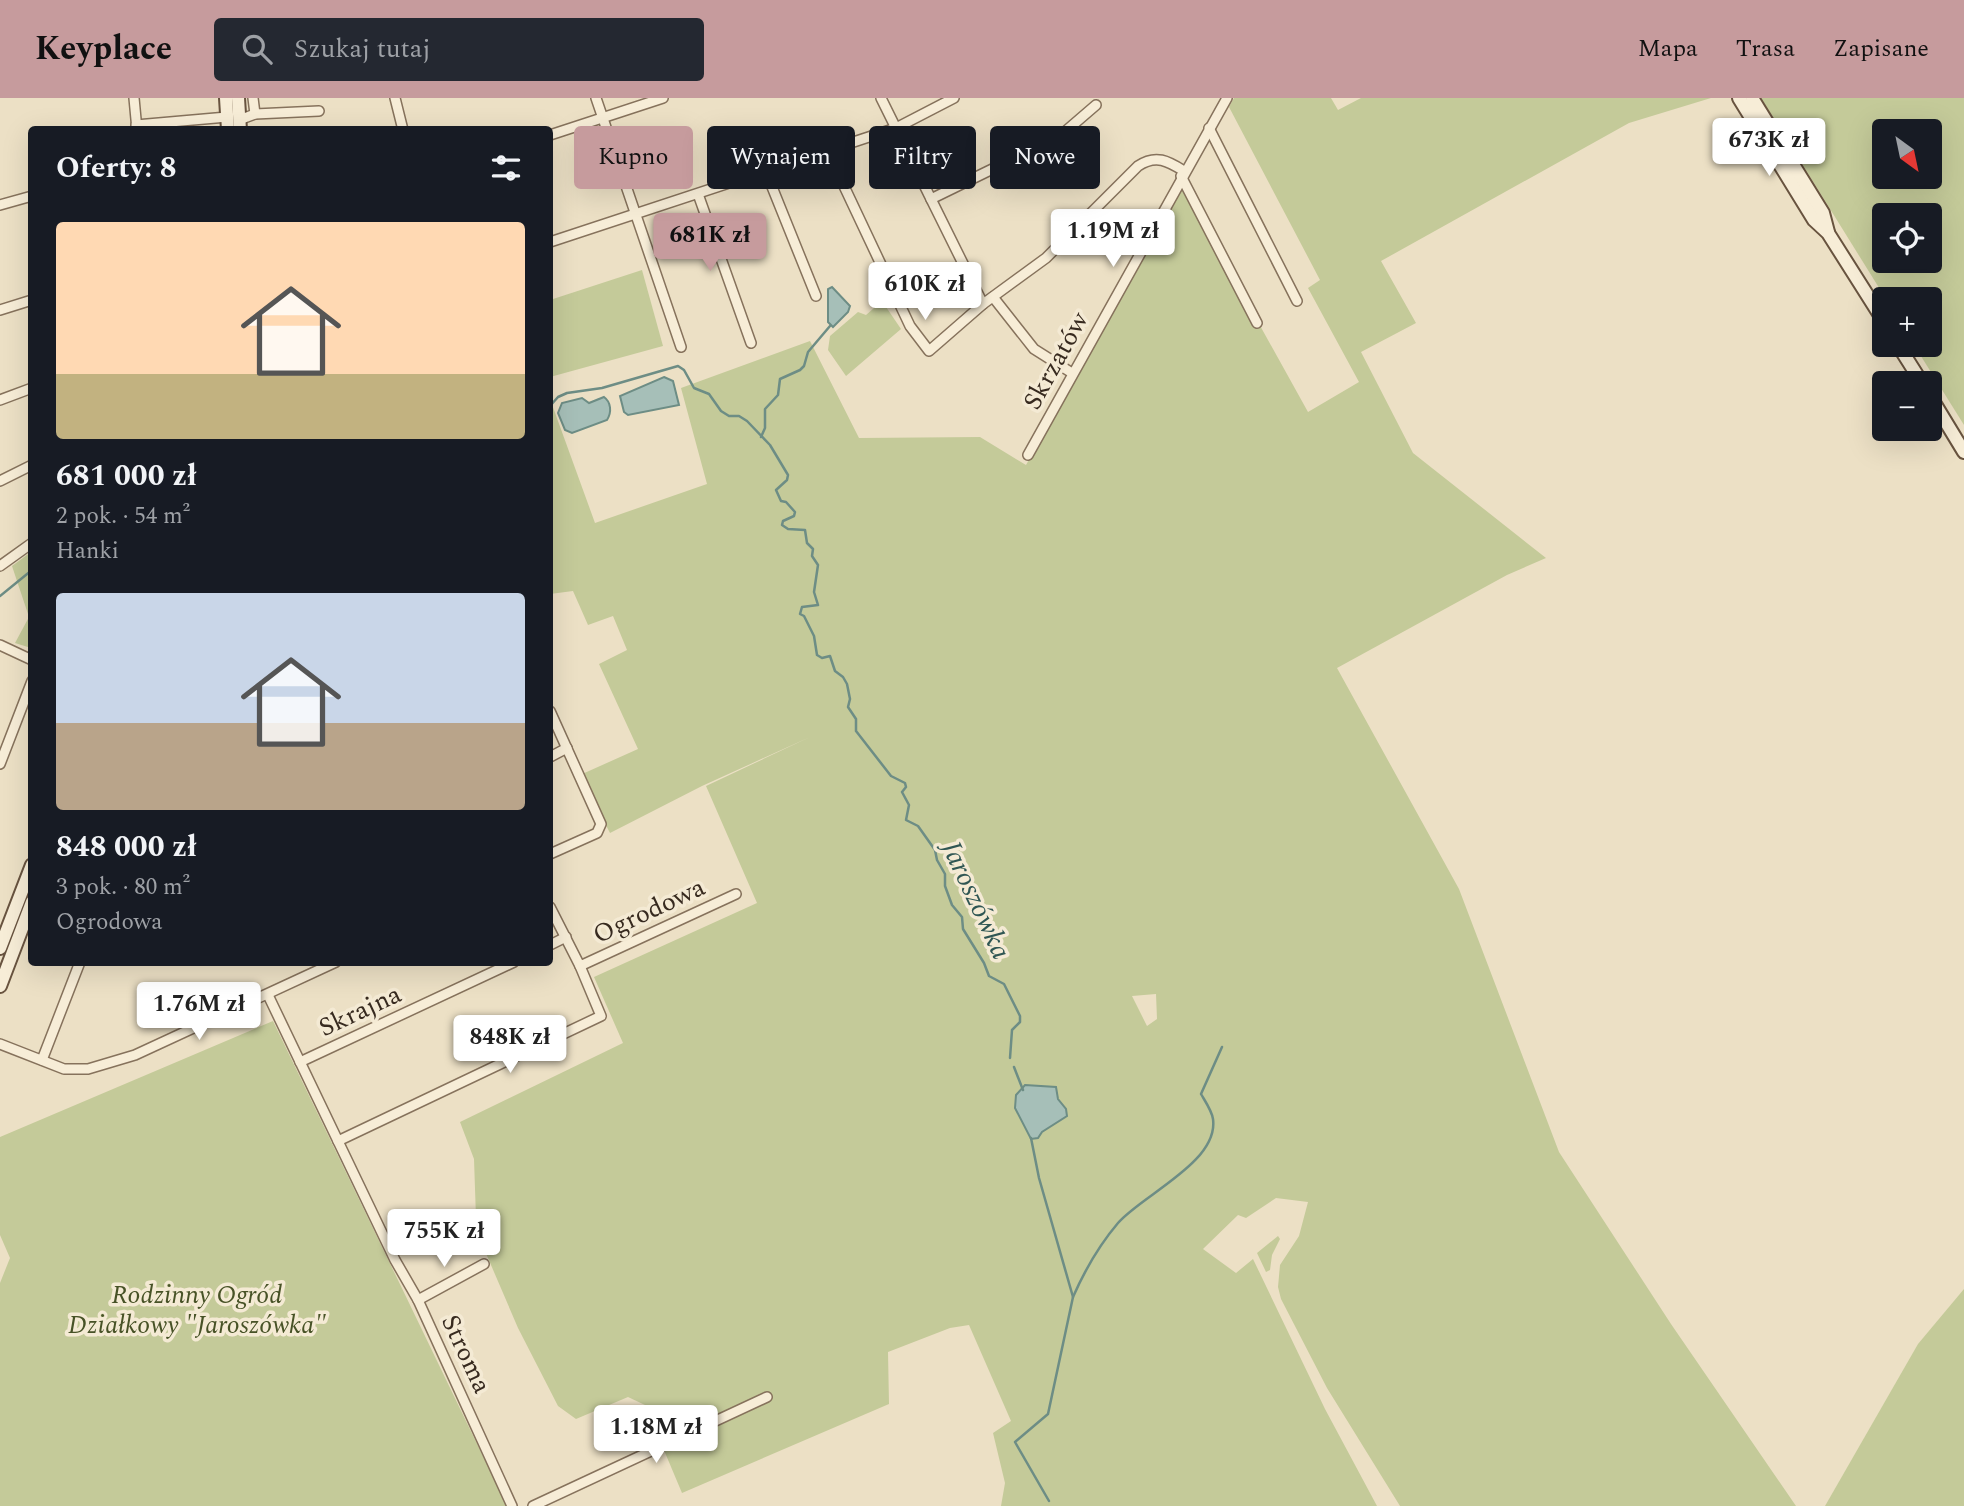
<!DOCTYPE html>
<html lang="pl">
<meta charset="utf-8">
<style>
:root{--surface:#171b24;--page:#242831;--text:#f1f3f6;--muted:#9ea1a6;--accent:#c69b9d}
body{margin:0;font-family:Spectral,serif;background:var(--page);color:var(--text);height:100vh;display:flex;flex-direction:column;font-size:26px;white-space:nowrap}
*{box-sizing:border-box;margin:0}
p{font-size:23px;color:var(--muted)}
.icon{flex:none;width:38px;height:38px;fill:none;stroke:currentColor;stroke-width:2;stroke-linecap:round;stroke-linejoin:round}
.map{position:relative;flex:1;overflow:hidden}
.drawer{position:absolute;left:28px;top:28px;width:525px;height:840px;display:flex;flex-direction:column;background:var(--surface);border-radius:7px;box-shadow:0 7px 28px #0002}
.drawer>*{flex:none}
.hud{position:absolute;left:574px;top:28px;width:665px;height:63px;display:flex;gap:14px}
.needle{width:46px;rotate:147deg}
.tools{position:absolute;left:1872px;top:21px;display:grid;gap:14px}
.tools a{display:grid;place-items:center;width:70px;height:70px;border-radius:7px;background:var(--surface);box-shadow:0 7px 28px #0002;font-size:35px}
.price{position:absolute;translate:-50% -60px;padding:0 16px;border-radius:7px;background:#fff;color:#222;font-size:23px;line-height:46px;filter:drop-shadow(0 2px 4px #0008)}
.price::after{content:'';position:absolute;left:50%;top:42px;width:21px;height:16px;margin-left:-10px;background:inherit;clip-path:polygon(0 0,100% 0,50% 100%)}
.price.active{background:var(--accent);color:#111}
ul{padding:0;list-style:none}
li{display:grid;align-content:center;gap:14px;height:371px;padding:0 28px}
li span{display:grid;place-items:center;height:217px;border-radius:7px;color:#555}
li>.icon{margin-inline-start:auto}
span .icon{width:126px;height:126px;fill:#fffc;stroke-width:1}
li b{font-size:30px}
h2{display:flex;justify-content:space-between;align-items:center;height:84px;padding:0 28px;font-size:30px}
.tag{padding:0 24px;border-radius:7px;background:var(--surface);box-shadow:0 7px 28px #0002;font-size:24px;line-height:63px}
.tag.active{background:var(--accent);color:#111}
header{display:flex;align-items:center;gap:42px;box-sizing:border-box;height:98px;padding:0 35px;background:var(--accent);color:#111}
header strong{font-size:33px}
nav{display:flex;gap:38px;margin-inline-start:auto;font-size:24px}
.search{width:490px;height:63px;background:var(--page);display:flex;align-items:center;gap:18px;box-sizing:border-box;padding:0 24px;border-radius:7px;color:var(--muted);font-size:26px}
.map>svg:first-child{display:block}
.green{fill:#c4ca99;fill-rule:evenodd}
.water{fill:#a6bfb8;stroke:#6d8d85;stroke-width:2}
.lines{fill:none;stroke-linecap:round;stroke-linejoin:round}
.stream{stroke:#6d8d85;stroke-width:2.5}
.minor-casing{stroke:#86725c;stroke-width:12}
.secondary-casing{stroke:#68533f;stroke-width:16}
.minor{stroke:#f7edd7;stroke-width:9}
.secondary{stroke:#f7edd7;stroke-width:12}
.labels{text-anchor:middle;dominant-baseline:central;stroke-width:7;stroke-linejoin:round;paint-order:stroke}
.street-label{font-size:26px;fill:#372a1f;stroke:#f4ead4}
.park-label{font-size:26px;font-style:italic;fill:#475226;stroke:#f4ead4}
.water-label{font-size:28px;font-style:italic;fill:#2f5653;stroke:#f4ead4}
</style>
<header>
<strong>Keyplace</strong>
<div class="search"><svg class="icon" aria-label="search" viewBox="0 0 24 24"><circle cx="10" cy="10" r="6"/><path d="M15 15l6 6"/></svg>Szukaj tutaj</div>
<nav><a>Mapa</a><a>Trasa</a><a>Zapisane</a></nav>
</header>
<div class="map">
<svg width="1964" height="1408" viewBox="0 0 1964 1408">
<rect width="100%" height="100%" fill="#ece0c5"/>
<g class="green">
<path d="M1234 0H1331L1338 12 1361 0H1711L1629 25 1381 163 1416 225 1361 254 1413 355 1546 460 1507 477 1337 570 1459 791 1559 1054 1671 1226 1796 1408H1400L1327 1290 1281 1201 1278 1189 1280 1167 1299 1138 1308 1104 1276 1100 1246 1120 1238 1117 1203 1151 1236 1175 1253 1161 1325 1311 1377 1408H1001L1005 1385 993 1335 1011 1323 969 1227 950 1230 888 1254 889 1306 682 1395 645 1307 628 1299 576 1321 558 1308 518 1230 479 1139 476 1120 474 1061 460 1024 623 945 594 879 757 805 706 688 810 639 702 688 610 735 580 677 638 651 599 566 627 552 613 518 588 527 573 493 550 496V301L595 425 707 386 681 290 810 243 859 340 980 339 1026 367 1182 87 1308 314 1359 284 1308 190 1320 182 1229 9ZM1156 896 1157 921 1147 928 1132 898Z"/>
<path d="M1761 0H1964V327L1914 247H1930V201H1886ZM1885 33H1930V79H1885ZM1885 117H1930V163H1885Z"/>
<path d="M642 172 663 248 550 279V202Z"/>
<path d="M882 203 901 231 846 278 828 252 830 238 858 214 866 217Z"/>
<path d="M31 454V550L15 545 29 519 12 468Z"/>
<path d="M273 923 507 1408H0V1185L10 1160 0 1137V1039Z"/>
<path d="M1278 1138 1280 1141 1272 1157 1270 1172 1266 1174 1257 1155Z"/>
<path d="M1964 1191V1408H1825L1918 1246Z"/>
</g>
<g class="water">
<path d="M832 189 850 208 848 214 833 229 828 224V191Z"/>
<path d="M664 279 673 283 679 307 628 317 624 314 620 298Z"/>
<path d="M604 299C611 304 612 314 607 322L572 335 565 332 558 315 562 305 582 300 589 305Z"/>
<path d="M1025 987 1056 989 1058 1001 1066 1011 1067 1018 1042 1034 1038 1040 1031 1041 1015 1010 1016 997Z"/>
</g>
<g class="lines">
<g class="stream">
<path d="M550 308 558 299 567 295 602 290 678 268 684 272 694 290 709 296 721 313 729 318H739L747 323 770 347 788 377 787 382 776 392 781 403 786 404 795 414 794 418 783 423 782 427 788 431 805 432 807 445 813 451 812 458 818 467 814 494 818 507 802 509 800 516 804 518 814 538 817 557 822 560 830 558 835 573 843 579 847 586 850 601 848 609 856 621V633L891 678 905 685 906 689 902 694 909 707 906 722 918 728 935 752 937 762 945 776V788L952 807 962 819 963 831 984 865 989 878 1004 886 1020 918V924L1012 932 1010 960"/>
<path d="M761 339 765 330V311L778 297 780 281 800 272 804 268 808 254 830 228"/>
<path d="M0 498 32 472"/>
<path d="M1014 969 1023 992"/>
<path d="M1031 1040 1039 1080 1073 1199 1048 1316 1015 1344 1049 1403"/>
<path d="M1073 1199C1084 1174 1101 1145 1118 1125 1142 1097 1219 1064 1213 1021 1212 1013 1205 1003 1201 996L1222 949"/>
</g>
<g class="minor-casing">
<g id="minor">
<path d="M134 0 137 32"/>
<path d="M253 0 255 16"/>
<path d="M395 0 403 32"/>
<path d="M596 0 681 249"/>
<path d="M881 0 983 206"/>
<path d="M239 22 255 16 319 13"/>
<path d="M136 27 227 19"/>
<path d="M1209 30 1297 203"/>
<path d="M550 37 663 0"/>
<path d="M827 52 910 228 929 253 983 206 1046 160 1138 68C1156 56 1168 63 1184 73"/>
<path d="M766 74 816 198"/>
<path d="M1181 78 1257 225"/>
<path d="M698 96 751 245"/>
<path d="M931 101 1060 38 1096 7"/>
<path d="M0 107 32 98"/>
<path d="M550 144 896 30 954 0"/>
<path d="M993 199 1034 251 1072 275"/>
<path d="M0 212 32 202"/>
<path d="M0 302 32 290"/>
<path d="M1028 357 1227 0"/>
<path d="M0 383 32 367"/>
<path d="M0 468 32 445"/>
<path d="M0 547 32 562"/>
<path d="M550 613 601 726 597 735 550 756"/>
<path d="M550 659 567 650"/>
<path d="M0 666 32 583"/>
<path d="M550 809 580 868 736 796"/>
<path d="M550 847 566 839"/>
<path d="M268 897 395 1162 418 1202 512 1408"/>
<path d="M0 946 64 971H88L135 957 336 864"/>
<path d="M42 962 80 864"/>
<path d="M300 964 514 864"/>
<path d="M338 1043 601 918 580 868"/>
<path d="M418 1202 484 1166"/>
<path d="M533 1408 767 1299"/>
</g>
</g>
<g class="secondary-casing">
<g id="secondary">
<path d="M226 0 228 32"/>
<path d="M238 0 240 32"/>
<path d="M1739 0 1814 122 1828 135 1885 225"/>
<path d="M1752 0 1823 115 1828 134"/>
<path d="M1898 247 1922 285"/>
<path d="M1930 298 1964 354"/>
<path d="M0 850 32 767"/>
<path d="M0 888 32 804"/>
</g>
</g>
<use href="#minor" class="minor"/>
<use href="#secondary" class="secondary"/>
</g>
<g class="labels">
<g class="street-label">
<text transform="translate(1056 263) rotate(-61)">Skrzatów</text>
<text transform="translate(649 813) rotate(-25)">Ogrodowa</text>
<text transform="translate(360 913) rotate(-25)">Skrajna</text>
<text transform="translate(466 1256) rotate(65)">Stroma</text>
</g>
<g class="park-label">
<text x="197" y="1197">Rodzinny Ogród<tspan x="197" dy="30">Działkowy "Jaroszówka"</tspan></text>
</g>
<g class="water-label">
<text transform="translate(976 802) rotate(65)">Jaroszówka</text>
</g>
</g>
</svg>
<div class="tools">
<a><svg class="needle" viewBox="-14 -14 28 28"><path d="M0-13l5 13h-10z" fill="#e53935"/><path d="M0 13l5-13h-10z" fill="#9ea1a6"/></svg></a>
<a><svg class="icon" aria-label="locate" viewBox="0 0 24 24"><circle cx="12" cy="12" r="6"/><path d="M12 2v4M12 18v4M2 12h4M18 12h4"/></svg></a>
<a>+</a>
<a>−</a>
</div>
<b class="price" style="left:1769px;top:80px">673K zł</b>
<b class="price" style="left:1113px;top:171px">1.19M zł</b>
<b class="price active" style="left:710px;top:175px">681K zł</b>
<b class="price" style="left:925px;top:224px">610K zł</b>
<b class="price" style="left:199px;top:944px">1.76M zł</b>
<b class="price" style="left:510px;top:977px">848K zł</b>
<b class="price" style="left:444px;top:1171px">755K zł</b>
<b class="price" style="left:656px;top:1367px">1.18M zł</b>
<div class="hud">
<a class="tag active">Kupno</a>
<a class="tag">Wynajem</a>
<a class="tag">Filtry</a>
<a class="tag">Nowe</a>
</div>
<section class="drawer">
<h2>Oferty: 8<svg class="icon" aria-label="filters" viewBox="0 0 24 24"><path d="M4 7h16M4 17h16"/><circle cx="9" cy="7" r="2"/><circle cx="15" cy="17" r="2"/></svg></h2>
<ul>
<li><span style="background:linear-gradient(#ffd9b3 70%,#c2b280 0)"><svg class="icon" aria-label="home" viewBox="0 0 24 24"><path d="M3 11l9-7 9 7M6 9v11h12V9"/></svg></span><div><b>681 000 zł</b><p>2 pok. · 54 m²</p><p>Hanki</p></div></li>
<li><span style="background:linear-gradient(#c9d6e8 60%,#b9a48a 0)"><svg class="icon" aria-label="home" viewBox="0 0 24 24"><path d="M3 11l9-7 9 7M6 9v11h12V9"/></svg></span><div><b>848 000 zł</b><p>3 pok. · 80 m²</p><p>Ogrodowa</p></div></li>
</ul>
</section>
</div>
